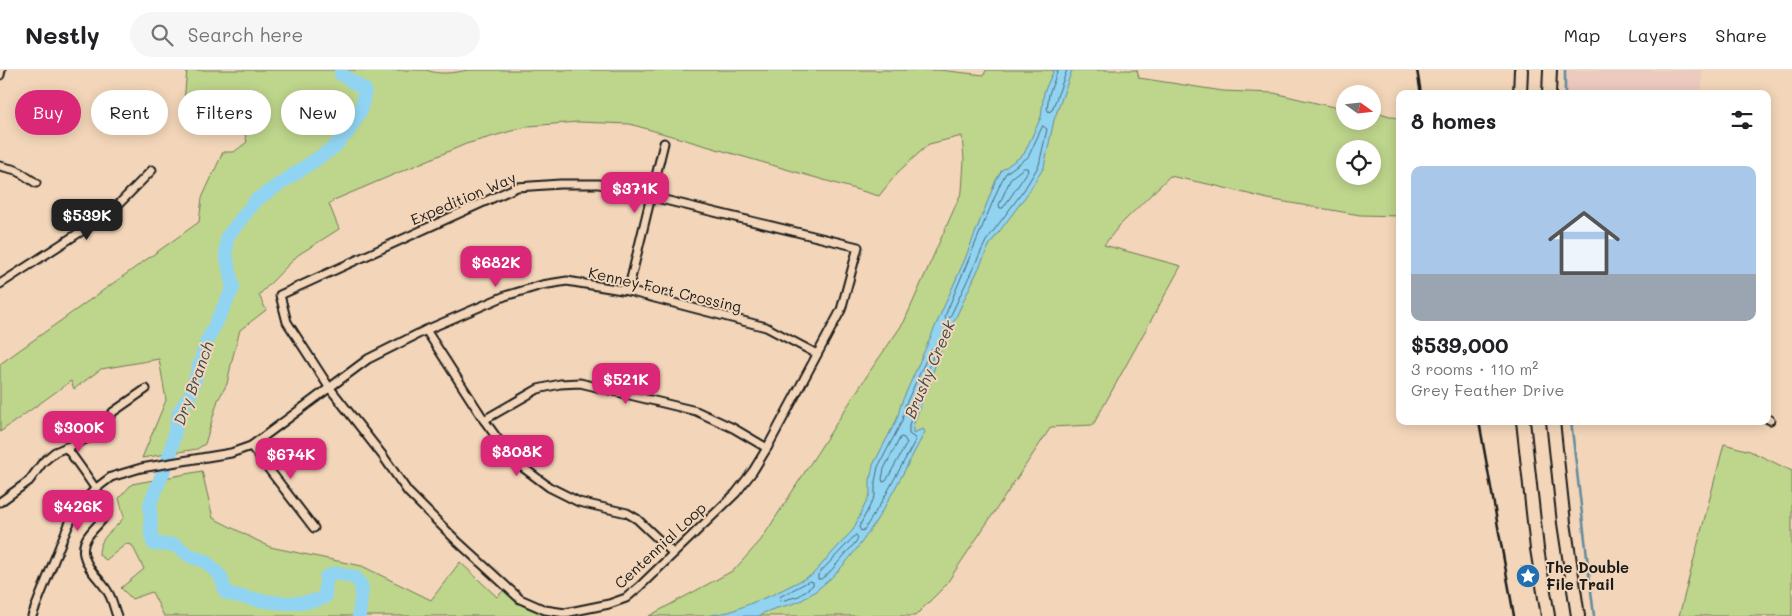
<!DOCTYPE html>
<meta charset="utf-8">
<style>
:root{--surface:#fff;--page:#f6f6f6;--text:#202124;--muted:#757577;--line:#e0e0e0;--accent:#db2777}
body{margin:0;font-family:Mali,sans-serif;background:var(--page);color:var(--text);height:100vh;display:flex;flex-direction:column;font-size:19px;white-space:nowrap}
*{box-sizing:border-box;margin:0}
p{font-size:16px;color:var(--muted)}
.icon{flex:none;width:28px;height:28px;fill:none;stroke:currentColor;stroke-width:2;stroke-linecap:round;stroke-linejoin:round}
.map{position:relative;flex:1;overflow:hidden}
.sheet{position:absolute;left:1396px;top:20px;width:375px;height:335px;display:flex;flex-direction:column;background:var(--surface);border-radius:10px;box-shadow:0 2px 12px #0003}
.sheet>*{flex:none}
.hud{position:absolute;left:15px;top:20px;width:475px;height:45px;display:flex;gap:10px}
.needle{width:32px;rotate:105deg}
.controls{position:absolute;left:1336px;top:15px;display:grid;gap:10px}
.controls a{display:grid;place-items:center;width:45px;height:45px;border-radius:50%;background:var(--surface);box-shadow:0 2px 12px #0003;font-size:25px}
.price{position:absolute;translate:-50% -42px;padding:0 11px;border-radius:10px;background:var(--accent);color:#fff;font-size:16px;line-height:32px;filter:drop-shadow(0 1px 2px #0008)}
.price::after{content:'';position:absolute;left:50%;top:30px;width:15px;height:11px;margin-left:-8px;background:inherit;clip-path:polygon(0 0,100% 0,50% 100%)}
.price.active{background:#222;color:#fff}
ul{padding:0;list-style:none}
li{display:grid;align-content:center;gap:10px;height:265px;padding:0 15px}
li span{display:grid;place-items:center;height:155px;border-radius:10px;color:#555}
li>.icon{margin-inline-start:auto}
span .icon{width:90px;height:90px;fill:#fffc;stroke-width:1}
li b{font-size:21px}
h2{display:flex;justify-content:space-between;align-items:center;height:60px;padding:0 15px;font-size:21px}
.pill{padding:0 18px;border-radius:22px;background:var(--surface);box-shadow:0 2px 12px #0003;font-size:18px;line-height:45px}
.pill.active{background:var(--accent);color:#fff}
header{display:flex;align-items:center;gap:30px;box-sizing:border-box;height:70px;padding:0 25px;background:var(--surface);border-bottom:1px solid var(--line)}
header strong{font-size:24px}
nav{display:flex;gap:28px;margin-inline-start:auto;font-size:18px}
.search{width:350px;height:45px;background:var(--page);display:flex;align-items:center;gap:12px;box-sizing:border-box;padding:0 18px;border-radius:28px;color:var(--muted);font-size:19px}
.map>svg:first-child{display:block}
.built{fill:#edcabe}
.green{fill:#bed58c;stroke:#6d7854;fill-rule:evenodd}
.water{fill:#91d4f2;stroke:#628a9c}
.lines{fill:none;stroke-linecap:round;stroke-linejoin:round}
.shore{stroke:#4b6672;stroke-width:1}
.stream{stroke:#628a9c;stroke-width:2.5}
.river{stroke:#91d4f2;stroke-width:14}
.minor-casing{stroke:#1c1c1c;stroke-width:11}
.trunk-casing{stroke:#1c1c1c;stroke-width:16}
.minor{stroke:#f3d6b9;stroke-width:7}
.trunk{stroke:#f3d6b9;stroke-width:12}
.rail{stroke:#1c1c1c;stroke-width:2.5}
.labels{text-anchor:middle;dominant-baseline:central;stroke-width:4;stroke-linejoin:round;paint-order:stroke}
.street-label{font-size:15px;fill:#1c1c1c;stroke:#f3d6b9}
.poi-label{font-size:15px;font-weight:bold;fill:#1c1c1c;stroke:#f3d6b9;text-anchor:start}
.water-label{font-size:16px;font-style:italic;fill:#394a52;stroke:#f3d6b9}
</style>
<header>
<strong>Nestly</strong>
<div class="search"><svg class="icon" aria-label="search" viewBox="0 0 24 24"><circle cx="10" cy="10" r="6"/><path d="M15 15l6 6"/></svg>Search here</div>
<nav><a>Map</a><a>Layers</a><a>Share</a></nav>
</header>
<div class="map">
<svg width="1792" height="546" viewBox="0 0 1792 546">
<rect width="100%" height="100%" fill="#f3d6b9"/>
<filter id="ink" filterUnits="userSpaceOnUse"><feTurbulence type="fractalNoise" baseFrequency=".02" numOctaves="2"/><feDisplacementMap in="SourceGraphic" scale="10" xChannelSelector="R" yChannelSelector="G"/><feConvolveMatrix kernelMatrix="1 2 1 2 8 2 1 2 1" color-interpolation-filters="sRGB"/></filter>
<g filter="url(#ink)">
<path class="built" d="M1564 0H1702V24H1563Z"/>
<g class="green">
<path d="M187 0H426C440 5 453 3 468 0H939L984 5 986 0H1137L1139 8 1223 21 1274 23 1329 36 1345 38V51H1372L1373 41 1400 49V146L1360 145 1268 129 1217 116 1170 106 1119 156 1104 175 1181 196 1093 355 1051 357 945 516 915 546H649L734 500 761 470 870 301 904 252 962 121 964 90 962 66 929 74 898 102 879 126 630 54 578 52 529 56 466 74 334 130 329 134 339 159 298 185 259 225 266 240 240 260 232 290 227 314 218 330 205 374 197 379 142 388 166 330 159 289 101 299 74 319 71 311 0 362V294L199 152 202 128 223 82H234L247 72 242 53 183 42ZM1345 79H1372V106H1345Z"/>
<path d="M1724 374 1750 381 1792 401V546H1679Z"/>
<path d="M202 401 213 448 270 477 362 496 431 530 460 492 497 527 504 520 525 537 548 546H164L152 522 132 529 121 518 144 499 132 475 126 474 106 490 99 485C99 466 114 461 124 447L119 428 132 414Z"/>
</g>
<path class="water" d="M1054 0H1072L1054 50 1044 97 1028 123 990 174 942 277 913 356V363L923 359 925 362C894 419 860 496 802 530 788 537 771 537 759 546H706L729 542 772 525 812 505 853 460 870 424V411L873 395 897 349 901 334 965 189 996 110 1002 100 1024 84 1041 47 1044 22Z"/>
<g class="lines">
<g class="shore">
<path d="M1058 0 1049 24 1047 39 1049 42 1052 40 1067 0"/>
<path d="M1043 56 1047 59 1039 95 1024 120 986 171 949 249 946 250 945 246 1001 112 1006 103 1028 87Z"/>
<path d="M1024 98H1027L1028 101 1003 138H1000L999 135 1011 108Z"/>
<path d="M931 280H933L934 283 909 355V364L915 368V371L884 428 864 460 861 461 859 457 875 426V412L878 397 902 351 905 336Z"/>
<path d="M901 367 904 368 907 373 886 411 883 412 882 409 884 399Z"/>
<path d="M856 465 858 468 855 473 828 504 821 509H818V505Z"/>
<path d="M810 511 813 512V515L799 526 781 531 779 530 780 527Z"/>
</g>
<g class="stream">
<path d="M1565 24V0"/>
<path d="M1571 351 1594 546"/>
</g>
<path class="river" d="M341 0V4L365 20 361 40 348 62 333 78 256 130 227 167 226 184 233 218 207 271 190 325 179 342 170 385 150 434 151 466 154 474 175 475 192 487 205 491 221 507 226 523C253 530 299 539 325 527L326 507 336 503 356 508 362 517 359 546"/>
<g class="minor-casing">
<g id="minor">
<path d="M0 5 1 0"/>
<path d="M0 96 16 100 36 113"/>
<path d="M560 114H599L858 177 841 240 767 378 753 401 736 423 639 517 626 528 609 534 565 543 545 540 520 529 457 471 408 422 383 386 329 317 287 252 280 225 517 117Z"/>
<path d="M0 214 111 142 152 100"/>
<path d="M628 221 664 73"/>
<path d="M426 260 484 350 513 390 549 417 579 432 627 443 637 449 673 483"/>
<path d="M1768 349 1770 350"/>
<path d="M484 350 538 319 560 314 580 313 696 341 733 358 767 378"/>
<path d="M251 376 314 458"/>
<path d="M66 377C73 387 105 429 106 438 108 454 79 462 84 485 88 502 102 510 109 524 113 531 114 539 117 546"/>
<path d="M0 432 29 411 43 392 55 382 96 365 113 342 146 319"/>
<path d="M32 546 63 468 75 441 95 419 111 407 141 398 231 383 251 376 368 289 426 260 505 226 542 215 567 211 628 221 766 257 817 284"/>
</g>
</g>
<g class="trunk-casing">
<g id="trunk">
<path d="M1520 24 1521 0"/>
<path d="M1549 24 1550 0"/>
<path d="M1523 351 1537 479 1548 546"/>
<path d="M1553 351 1564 453 1578 546"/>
</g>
</g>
<use href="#minor" class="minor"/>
<use href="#trunk" class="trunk"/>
<g class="rail">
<path d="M1417 0 1421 24"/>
<path d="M1479 351 1514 546"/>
</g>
</g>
</g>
<defs>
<g id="sight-disc" transform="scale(1.25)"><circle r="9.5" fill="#1f6fb2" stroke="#f3d6b9"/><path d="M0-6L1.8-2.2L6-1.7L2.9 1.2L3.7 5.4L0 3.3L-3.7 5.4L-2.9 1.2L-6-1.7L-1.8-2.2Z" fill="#fff"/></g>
</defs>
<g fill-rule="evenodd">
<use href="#sight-disc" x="1528" y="506"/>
</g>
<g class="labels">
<g class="street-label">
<text transform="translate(463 128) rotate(-23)">Expedition Way</text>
<text transform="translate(665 219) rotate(13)">Kenney Fort Crossing</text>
<text transform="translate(660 475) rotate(-43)">Centennial Loop</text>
</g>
<g class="poi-label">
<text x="1546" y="497">The Double<tspan x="1546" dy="17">File Trail</tspan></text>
</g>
<g class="water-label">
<text transform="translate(929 299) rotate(-67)">Brushy Creek</text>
<text transform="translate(193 313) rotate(-70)">Dry Branch</text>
</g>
</g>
</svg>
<div class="controls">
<a><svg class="needle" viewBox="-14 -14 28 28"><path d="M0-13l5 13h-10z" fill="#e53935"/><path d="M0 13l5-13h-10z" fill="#757577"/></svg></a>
<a><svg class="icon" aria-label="locate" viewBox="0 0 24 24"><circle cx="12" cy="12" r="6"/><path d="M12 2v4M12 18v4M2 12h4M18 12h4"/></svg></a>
</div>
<b class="price" style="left:635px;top:144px">$371K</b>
<b class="price active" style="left:87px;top:171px">$539K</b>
<b class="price" style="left:496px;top:218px">$682K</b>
<b class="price" style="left:626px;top:335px">$521K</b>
<b class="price" style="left:79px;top:383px">$300K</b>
<b class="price" style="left:517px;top:407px">$808K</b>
<b class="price" style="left:291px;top:410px">$674K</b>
<b class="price" style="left:78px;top:462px">$426K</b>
<div class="hud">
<a class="pill active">Buy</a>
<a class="pill">Rent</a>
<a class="pill">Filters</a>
<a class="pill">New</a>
</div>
<section class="sheet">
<h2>8 homes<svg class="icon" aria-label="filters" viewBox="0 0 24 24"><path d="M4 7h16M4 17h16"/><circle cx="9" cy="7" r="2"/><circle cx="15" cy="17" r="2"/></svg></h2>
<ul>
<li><span style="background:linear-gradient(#a9c7e8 70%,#9aa5b1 0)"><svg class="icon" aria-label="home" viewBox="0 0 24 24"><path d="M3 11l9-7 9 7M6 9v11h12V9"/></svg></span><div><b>$539,000</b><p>3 rooms · 110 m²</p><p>Grey Feather Drive</p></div></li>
</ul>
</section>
</div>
